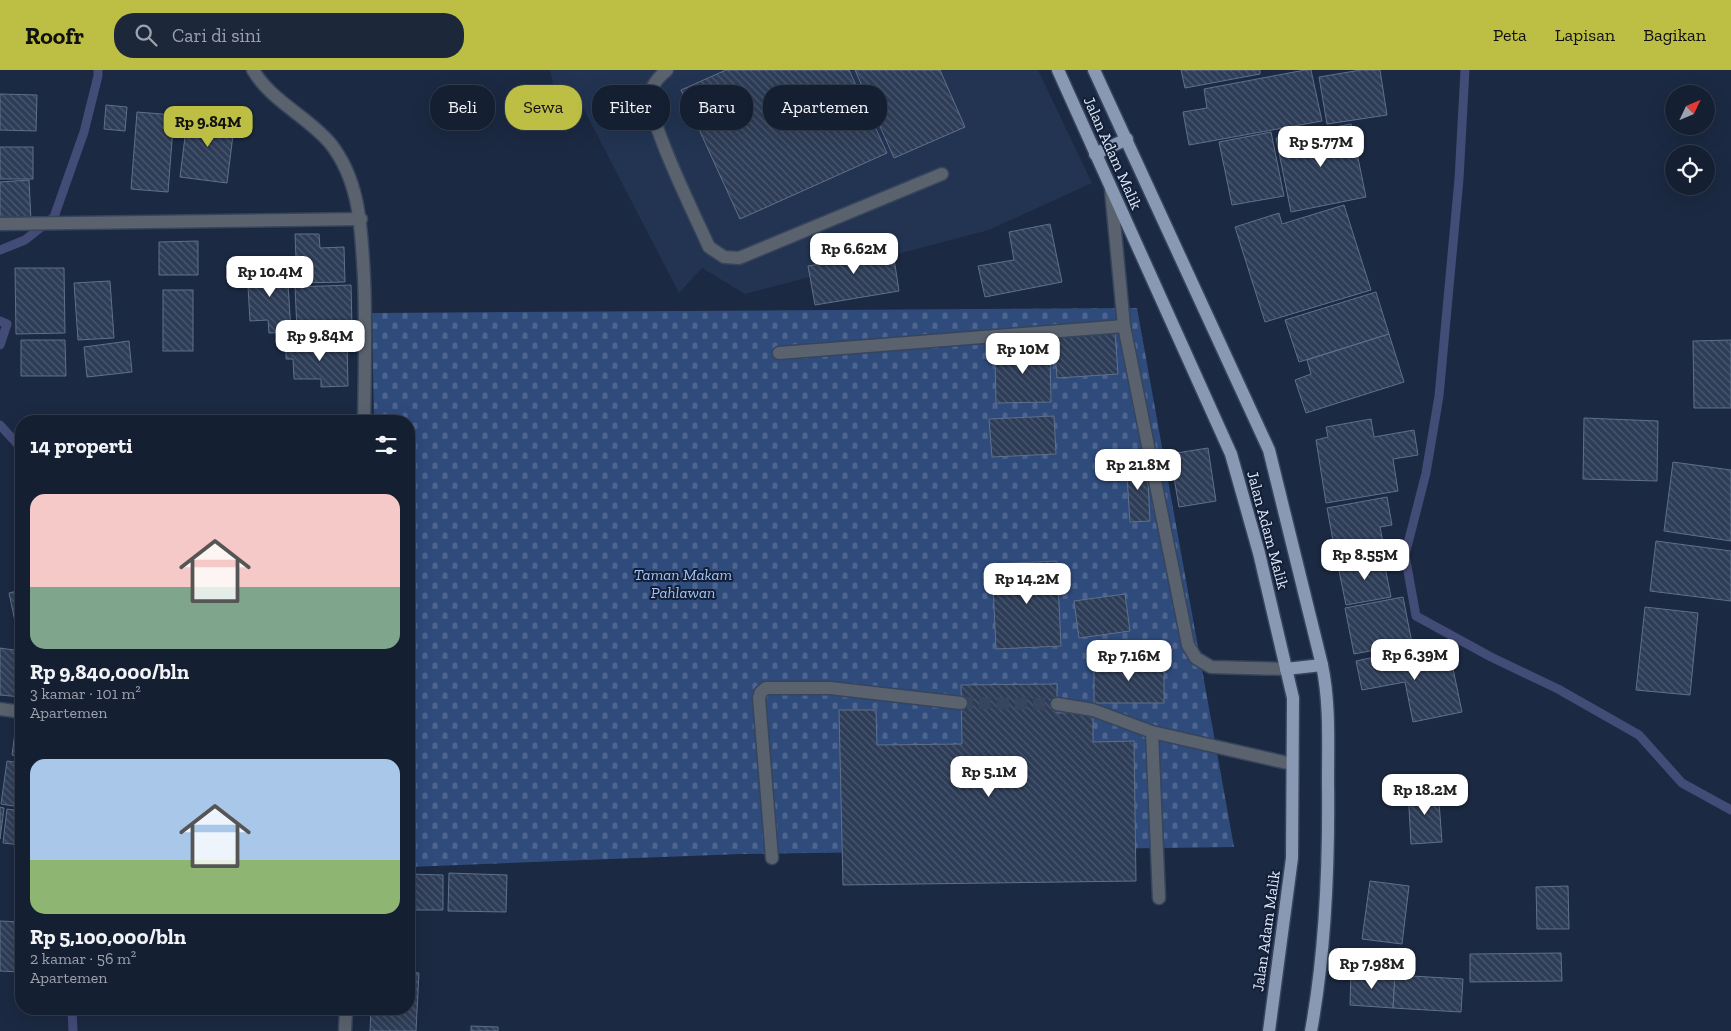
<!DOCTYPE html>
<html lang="id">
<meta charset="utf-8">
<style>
:root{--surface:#141f32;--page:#1d273a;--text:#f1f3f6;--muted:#9da2ac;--line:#333d4d;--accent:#bcbf43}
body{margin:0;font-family:"Zilla Slab",serif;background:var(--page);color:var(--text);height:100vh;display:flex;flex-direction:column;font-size:19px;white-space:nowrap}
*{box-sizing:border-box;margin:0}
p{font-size:16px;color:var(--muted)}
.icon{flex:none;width:28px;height:28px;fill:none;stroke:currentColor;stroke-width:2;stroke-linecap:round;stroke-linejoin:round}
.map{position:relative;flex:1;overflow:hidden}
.panel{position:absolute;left:15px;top:345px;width:400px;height:600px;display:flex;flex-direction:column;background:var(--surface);border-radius:20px;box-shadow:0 5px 20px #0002,0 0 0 1px var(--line)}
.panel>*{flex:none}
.banner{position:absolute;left:430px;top:15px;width:475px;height:45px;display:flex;gap:10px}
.needle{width:32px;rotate:46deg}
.fabs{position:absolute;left:1665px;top:15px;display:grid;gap:10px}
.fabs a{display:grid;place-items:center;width:50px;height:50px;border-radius:50%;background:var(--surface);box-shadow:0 5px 20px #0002,0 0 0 1px var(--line);font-size:25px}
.price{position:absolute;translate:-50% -42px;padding:0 11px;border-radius:10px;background:#fff;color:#222;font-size:16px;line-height:32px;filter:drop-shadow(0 1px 2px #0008)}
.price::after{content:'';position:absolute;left:50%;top:30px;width:15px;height:11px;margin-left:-8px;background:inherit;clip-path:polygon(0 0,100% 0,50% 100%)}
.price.active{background:var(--accent);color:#111}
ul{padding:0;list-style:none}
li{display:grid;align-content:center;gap:10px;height:265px;padding:0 15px}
li span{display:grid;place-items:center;height:155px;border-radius:15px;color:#555}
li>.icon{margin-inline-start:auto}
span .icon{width:90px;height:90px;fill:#fffc;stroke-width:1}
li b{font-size:21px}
h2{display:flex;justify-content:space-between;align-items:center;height:60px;padding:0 15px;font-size:21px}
.pill{padding:0 18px;border-radius:20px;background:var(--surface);box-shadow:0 5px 20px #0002,0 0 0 1px var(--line);font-size:18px;line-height:45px}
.pill.active{background:var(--accent);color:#111}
header{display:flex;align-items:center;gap:30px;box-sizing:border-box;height:70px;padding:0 25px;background:var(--accent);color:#111}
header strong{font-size:24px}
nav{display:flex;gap:28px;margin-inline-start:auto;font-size:18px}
.search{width:350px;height:45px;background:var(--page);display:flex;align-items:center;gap:12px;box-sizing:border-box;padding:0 18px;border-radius:20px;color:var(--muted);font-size:19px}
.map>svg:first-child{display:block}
.built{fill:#223452}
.cemetery{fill:url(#cemetery-stones)}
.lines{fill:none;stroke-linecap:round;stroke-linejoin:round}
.stream{stroke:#434b77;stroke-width:9}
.building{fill:url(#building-back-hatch);stroke:#5e708c}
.minor-tunnel{stroke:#38465d;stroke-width:12;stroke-dasharray:12 6;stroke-linecap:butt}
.minor-casing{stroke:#36445c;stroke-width:15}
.major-casing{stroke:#36445c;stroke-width:15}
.minor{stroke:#5a626e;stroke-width:12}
.major{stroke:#8a99b3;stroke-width:12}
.labels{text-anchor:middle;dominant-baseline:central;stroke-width:4;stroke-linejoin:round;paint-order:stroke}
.street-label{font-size:16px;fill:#dee8f9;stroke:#121f37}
.park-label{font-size:16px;font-style:italic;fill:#a3c3f7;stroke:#121f37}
</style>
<header>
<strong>Roofr</strong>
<div class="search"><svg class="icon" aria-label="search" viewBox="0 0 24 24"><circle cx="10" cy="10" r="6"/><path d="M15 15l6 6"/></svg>Cari di sini</div>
<nav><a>Peta</a><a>Lapisan</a><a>Bagikan</a></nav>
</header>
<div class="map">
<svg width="1731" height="961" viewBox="0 0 1731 961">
<defs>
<pattern id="cemetery-stones" width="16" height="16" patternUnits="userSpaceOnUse" patternTransform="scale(1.25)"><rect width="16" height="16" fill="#2f4b7c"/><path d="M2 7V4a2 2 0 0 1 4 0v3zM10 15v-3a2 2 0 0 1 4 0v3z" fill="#4d658f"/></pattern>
<pattern id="building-back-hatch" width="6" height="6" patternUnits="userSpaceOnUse" patternTransform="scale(1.25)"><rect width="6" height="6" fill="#2e3d57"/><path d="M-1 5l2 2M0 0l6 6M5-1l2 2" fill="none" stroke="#4c5970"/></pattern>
</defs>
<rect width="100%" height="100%" fill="#1b2942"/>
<path class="built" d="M550 0H1038L1092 113 989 160 745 224 702 198 679 223 580 32 559 42Z"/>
<path class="cemetery" d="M1137 238 1234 777 741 784 409 797V351H374L372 243Z"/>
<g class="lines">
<g class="stream">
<path d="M1465 0 1459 109 1439 326 1426 403 1405 485 1416 546 1491 587 1558 619 1639 665 1682 713 1731 740"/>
<path d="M0 180 25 170 54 147 84 62 98 6V0"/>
<path d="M0 251 7 254 0 275"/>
<path d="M0 355 21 378"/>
<path d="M72 939 73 961"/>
</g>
</g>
<g class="building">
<path d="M726 0H849L887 83 740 149 681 20Z"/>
<path d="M855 0H940L965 57 894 88Z"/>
<path d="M1181 0H1260V4L1185 18Z"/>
<path d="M1305 0H1311L1322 51 1189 75 1183 42 1207 38 1204 19Z"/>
<path d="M1361 0H1380L1387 45 1327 54 1319 7Z"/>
<path d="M0 24 37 25 36 61 0 60Z"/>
<path d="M106 35 127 37 125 61 104 59Z"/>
<path d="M137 42 174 45 168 122 131 119Z"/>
<path d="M188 43 235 49 227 113 180 107Z"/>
<path d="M1351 54 1366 127 1291 142 1276 68Z"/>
<path d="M1271 62 1284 126 1232 135 1219 72Z"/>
<rect x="0" y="77" width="33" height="32"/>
<path d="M29 110 31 151 0 152V112Z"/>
<path d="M1344 135 1371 220 1265 252 1235 157 1279 143 1282 154Z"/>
<path d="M1050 154 1062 212 985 227 978 196 1014 190 1009 162Z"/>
<path d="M295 164H319L320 178 344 177 345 212 297 213Z"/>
<path d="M198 171V205H159V172Z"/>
<path d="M874 174 876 185 893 182 899 221 815 235 808 196 834 192 831 180Z"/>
<path d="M287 197 291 262 269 263 268 250 250 251 247 199Z"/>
<path d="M15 198H64L65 263 16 264Z"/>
<path d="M110 211 114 268 78 270 74 213Z"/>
<path d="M351 215 352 258 297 260 295 217Z"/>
<rect x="163" y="220" width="30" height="61"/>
<path d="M1376 222 1389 264 1299 292 1285 250Z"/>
<path d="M1115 262 1118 304 1057 308 1054 266Z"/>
<path d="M1389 264 1404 312 1306 343 1295 310 1311 304 1307 290Z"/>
<path d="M21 270H65L66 306H21Z"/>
<path d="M1731 270V338H1694L1693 271Z"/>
<path d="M129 271 132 302 87 307 84 277Z"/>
<path d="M347 271 348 316 321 317V309H294L293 289H286V272Z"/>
<path d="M1038 273 1039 285H1050L1051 332 996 333 995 286H1005V274Z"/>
<path d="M1054 346 1056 384 992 387 989 349Z"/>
<path d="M1584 348 1658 351 1657 411 1583 409Z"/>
<path d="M1371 349 1374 367 1414 360 1418 385 1393 389 1398 421 1326 433 1316 370 1328 367 1326 357Z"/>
<path d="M1208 378 1216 431 1179 437 1170 384Z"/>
<path d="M1147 390 1150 451 1130 452 1126 391Z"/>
<path d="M1673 392 1731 400V471L1664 461Z"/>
<path d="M1387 427 1392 455 1380 457 1385 483 1337 492 1327 438Z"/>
<path d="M1656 471 1731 481V531L1650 521Z"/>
<path d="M1383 487 1391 527 1346 535 1338 496Z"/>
<path d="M1057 491 1061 576 996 579 992 494Z"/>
<path d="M21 520V575H20L9 523Z"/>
<path d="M1125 524 1130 561 1079 568 1074 531Z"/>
<path d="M1403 527 1412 573 1354 584 1345 538Z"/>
<path d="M1645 537 1698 543 1690 625 1636 620Z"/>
<path d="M1426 576 1430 593 1451 589 1462 642 1413 652 1405 612 1362 620 1356 591Z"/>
<path d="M0 578 21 581V627L0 625Z"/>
<rect x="1094" y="590" width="70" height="43"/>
<path d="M1057 614V643L1093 642V672L1134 671 1136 811 843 815 839 640H876L877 675 962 674 961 615Z"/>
<path d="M17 648 21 649V687L12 685Z"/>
<path d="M7 691 21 693 20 737 1 734Z"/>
<path d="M1438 718 1442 772 1411 774 1408 720Z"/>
<path d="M0 737 4 738 0 769Z"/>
<path d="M7 739 21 741V775L3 773Z"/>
<path d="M449 803 507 805 506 842 448 841Z"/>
<path d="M409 804 443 805V840H409Z"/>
<path d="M1370 811 1409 816 1402 874 1362 869Z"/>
<path d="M1568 816 1569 859H1537L1536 817Z"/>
<path d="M0 851 21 852V902L0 901Z"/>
<path d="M1561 883 1562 911 1470 912V884Z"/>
<path d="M409 902 419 903 416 961H370L371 939H409Z"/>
<path d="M1351 903 1395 905 1393 938 1350 935Z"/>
<path d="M1395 905 1463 909 1461 942 1393 938Z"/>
<path d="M471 956 498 957V961H471Z"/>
</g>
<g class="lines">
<path class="minor-tunnel" d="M961 633 1057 634"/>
<g class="minor-casing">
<g id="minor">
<path d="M253 0C271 31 307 46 330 73 361 112 361 160 364 207 366 255 365 303 364 351"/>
<path d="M667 0C659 7 652 14 650 25 647 49 697 150 709 177L724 187 739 188 942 104"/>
<path d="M1111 120 1124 256 1188 575 1196 588 1211 597 1286 599"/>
<path d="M0 154 361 149"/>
<path d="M779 283 1124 256"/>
<path d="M1057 634 1093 640 1152 662 1292 694"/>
<path d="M0 639 21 642"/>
<path d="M1152 662 1159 828"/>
<path d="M772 788 759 628 761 622 766 618H830L961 633"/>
<path d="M345 961 346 939"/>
</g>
</g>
<g class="major-casing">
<g id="major">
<path d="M1058 0 1231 384 1259 483 1293 628 1292 788 1269 961"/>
<path d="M1094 0 1269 380 1322 595C1330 633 1328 672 1328 712 1329 795 1326 879 1311 961"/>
<path d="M1095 84 1127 69"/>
<path d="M1286 599 1322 595"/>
</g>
</g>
<use href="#minor" class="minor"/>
<use href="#major" class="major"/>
</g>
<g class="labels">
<g class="street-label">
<text transform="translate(1113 83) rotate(66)">Jalan Adam Malik</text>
<text transform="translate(1268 460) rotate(75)">Jalan Adam Malik</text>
<text transform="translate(1266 861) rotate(-82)">Jalan Adam Malik</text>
</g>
<g class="park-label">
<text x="683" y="504">Taman Makam<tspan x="683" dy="18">Pahlawan</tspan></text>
</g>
</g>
</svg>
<div class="fabs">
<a><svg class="needle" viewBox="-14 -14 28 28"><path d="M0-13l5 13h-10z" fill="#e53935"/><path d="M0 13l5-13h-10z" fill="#9da2ac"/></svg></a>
<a><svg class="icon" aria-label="locate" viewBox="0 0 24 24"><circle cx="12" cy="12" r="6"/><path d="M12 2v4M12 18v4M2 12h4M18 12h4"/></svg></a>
</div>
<b class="price active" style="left:208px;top:78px">Rp 9.84M</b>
<b class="price" style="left:1321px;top:98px">Rp 5.77M</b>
<b class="price" style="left:854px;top:205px">Rp 6.62M</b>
<b class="price" style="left:270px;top:228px">Rp 10.4M</b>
<b class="price" style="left:320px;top:292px">Rp 9.84M</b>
<b class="price" style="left:1023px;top:305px">Rp 10M</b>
<b class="price" style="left:1138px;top:421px">Rp 21.8M</b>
<b class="price" style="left:1365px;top:511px">Rp 8.55M</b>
<b class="price" style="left:1027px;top:535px">Rp 14.2M</b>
<b class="price" style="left:1415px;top:611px">Rp 6.39M</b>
<b class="price" style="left:1129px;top:612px">Rp 7.16M</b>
<b class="price" style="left:989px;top:728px">Rp 5.1M</b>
<b class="price" style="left:1425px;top:746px">Rp 18.2M</b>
<b class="price" style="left:1372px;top:920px">Rp 7.98M</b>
<div class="banner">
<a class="pill">Beli</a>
<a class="pill active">Sewa</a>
<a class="pill">Filter</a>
<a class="pill">Baru</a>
<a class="pill">Apartemen</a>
</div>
<section class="panel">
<h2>14 properti<svg class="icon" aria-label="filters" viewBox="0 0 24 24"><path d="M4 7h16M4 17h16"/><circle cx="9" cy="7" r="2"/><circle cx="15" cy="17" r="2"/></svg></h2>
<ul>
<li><span style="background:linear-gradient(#f6c9c9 60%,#7fa58c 0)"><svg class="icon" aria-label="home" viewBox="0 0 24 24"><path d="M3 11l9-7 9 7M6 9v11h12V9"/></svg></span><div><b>Rp 9,840,000/bln</b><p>3 kamar · 101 m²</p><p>Apartemen</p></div></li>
<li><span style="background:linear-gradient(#a9c7e8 65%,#8fb573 0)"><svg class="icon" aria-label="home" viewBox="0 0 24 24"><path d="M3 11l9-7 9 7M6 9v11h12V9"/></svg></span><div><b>Rp 5,100,000/bln</b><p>2 kamar · 56 m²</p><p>Apartemen</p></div></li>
</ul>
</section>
</div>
